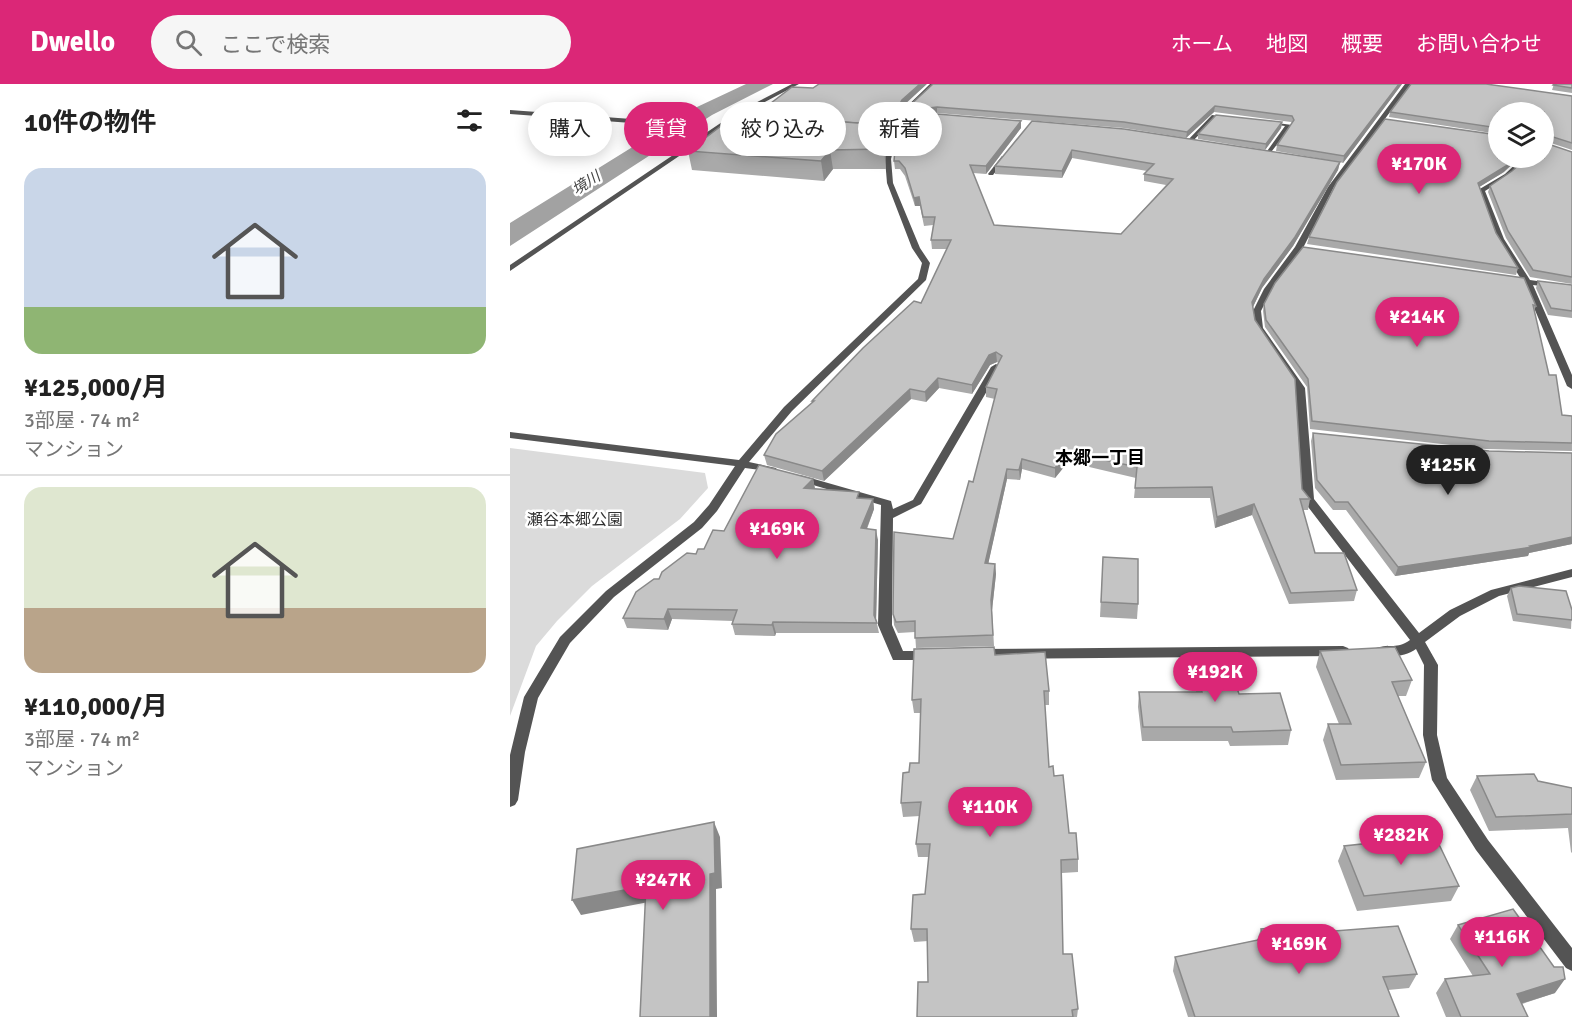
<!DOCTYPE html>
<html lang="ja">
<meta charset="utf-8">
<style>
:root{--surface:#fff;--page:#f6f6f6;--text:#222;--muted:#767676;--line:#e0e0e0;--accent:#db2777}
body{margin:0;font-family:Signika,"Noto Sans JP",sans-serif;background:var(--page);color:var(--text);height:100vh;display:flex;flex-direction:column;font-size:22px;white-space:nowrap}
*{box-sizing:border-box;margin:0}
p{font-size:20px;color:var(--muted)}
.icon{flex:none;width:33px;height:33px;fill:none;stroke:currentColor;stroke-width:2;stroke-linecap:round;stroke-linejoin:round}
.map{position:relative;flex:1;overflow:hidden}
.side{display:flex;flex-direction:column;background:var(--surface);width:510px}
.side>*{flex:none}
.top-card{position:absolute;left:18px;top:18px;width:570px;height:54px;display:flex;gap:12px}
.tools{position:absolute;left:978px;top:18px;display:grid;gap:12px}
.tools a{display:grid;place-items:center;width:66px;height:66px;border-radius:50%;background:var(--surface);box-shadow:0 3px 15px #0003;font-size:30px}
.price{position:absolute;translate:-50% -51px;padding:0 14px;border-radius:21px;background:var(--accent);color:#fff;font-size:20px;line-height:39px;filter:drop-shadow(0 2px 3px #0008)}
.price::after{content:'';position:absolute;left:50%;top:36px;width:18px;height:14px;margin-left:-9px;background:inherit;clip-path:polygon(0 0,100% 0,50% 100%)}
.price.active{background:#222;color:#fff}
ul{padding:0;list-style:none}
li{display:grid;align-content:center;gap:12px;height:318px;padding:0 24px}
li+li{border-top:2px solid var(--line)}
li span{display:grid;place-items:center;height:186px;border-radius:18px;color:#555}
li>.icon{margin-inline-start:auto}
span .icon{width:108px;height:108px;fill:#fffc;stroke-width:1}
li b{font-size:26px}
h2{display:flex;justify-content:space-between;align-items:center;height:72px;padding:0 24px;font-size:26px}
.chip{padding:0 21px;border-radius:27px;background:var(--surface);box-shadow:0 3px 15px #0003;font-size:21px;line-height:54px}
.chip.active{background:var(--accent);color:#fff}
header{display:flex;align-items:center;gap:36px;box-sizing:border-box;height:84px;padding:0 30px;background:var(--accent);color:#fff}
header strong{font-size:28px}
nav{display:flex;gap:33px;margin-inline-start:auto;font-size:21px}
.search{width:420px;height:54px;background:var(--page);display:flex;align-items:center;gap:15px;box-sizing:border-box;padding:0 21px;border-radius:33px;color:var(--muted);font-size:22px}
main{display:flex;flex:1;min-height:0}
.map>svg:first-child{display:block}
.green{fill:#dbdbdb}
.water{fill:#a2a2a2}
.lines{fill:none;stroke-linecap:round;stroke-linejoin:round}
.street{fill:#545454;fill-rule:evenodd}
.wall{fill:#a9a9a9}
.shaded-wall{fill:#898989}
.building{fill:#c4c4c4;stroke:#898989;stroke-width:1.5}
.labels{text-anchor:middle;dominant-baseline:central;stroke-width:5;stroke-linejoin:round;paint-order:stroke}
.far-water-label{font-size:15px;font-style:italic;fill:#434343;stroke:#fff}
.park-label{font-size:16px;fill:#323232;stroke:#fff}
.neighbourhood-label{font-size:18px;font-weight:bold;fill:#000;stroke:#fff}
</style>
<header>
<strong>Dwello</strong>
<div class="search"><svg class="icon" aria-label="search" viewBox="0 0 24 24"><circle cx="10" cy="10" r="6"/><path d="M15 15l6 6"/></svg>ここで検索</div>
<nav><a>ホーム</a><a>地図</a><a>概要</a><a>お問い合わせ</a></nav>
</header>
<main>
<section class="side">
<h2>10件の物件<svg class="icon" aria-label="filters" viewBox="0 0 24 24"><path d="M4 7h16M4 17h16"/><circle cx="9" cy="7" r="2"/><circle cx="15" cy="17" r="2"/></svg></h2>
<ul>
<li><span style="background:linear-gradient(#c9d6e8 75%,#8fb573 0)"><svg class="icon" aria-label="home" viewBox="0 0 24 24"><path d="M3 11l9-7 9 7M6 9v11h12V9"/></svg></span><div><b>¥125,000/月</b><p>3部屋 · 74 m²</p><p>マンション</p></div></li>
<li><span style="background:linear-gradient(#dfe7d0 65%,#b9a48a 0)"><svg class="icon" aria-label="home" viewBox="0 0 24 24"><path d="M3 11l9-7 9 7M6 9v11h12V9"/></svg></span><div><b>¥110,000/月</b><p>3部屋 · 74 m²</p><p>マンション</p></div></li>
</ul>
</section>
<div class="map">
<svg width="1062" height="933" viewBox="0 0 1062 933">
<rect width="100%" height="100%" fill="#fff"/>
<path class="green" d="M0 364 195 389 198 404 170 435 82 502 47 537 26 562 0 632Z"/>
<path class="water" d="M236 0H263L202 31 0 162V139L187 23Z"/>
<g class="lines">
<g class="street">
<path d="M282 0H289L228 32 0 187V181L224 30Z"/>
<path d="M420 0H426L391 35 381 75 383 99 410 164 420 179 416 196 282 327 239 378 266 384 267 386 266 388 235 384 207 427 192 444 104 513 60 559 28 614 15 668 8 716 5 721 0 723V671L14 613 50 553 96 507 184 438 199 421 225 382 0 354V348L229 376 274 323 408 195 412 179 402 164 377 99 375 75 385 34Z"/>
<path d="M895 0H901L824 103 793 164 762 205 751 227 753 244 795 304 804 415 909 549 940 526 981 506 1062 485V493L989 512 950 532 915 558 928 581 927 651 937 694 978 756 1062 864V887L1056 884 966 766 922 696 913 651 914 581 906 565C895 573 879 574 866 570L864 567 866 564C881 559 886 566 900 556L792 415 785 304 745 244 743 227 754 205 785 163 818 103Z"/>
<path d="M0 26 135 36 138 38 135 40 0 30Z"/>
<path d="M702 31 723 34 720 36 705 34 681 59H677V57Z"/>
<path d="M753 37 782 41 758 72 755 70 775 42 753 39Z"/>
<path d="M492 72 497 73 483 91H479L478 90Z"/>
<path d="M1012 74H1018L999 92 975 107 994 155 1020 196 1062 202V206L1023 201 1062 291V305L1057 302 1014 200 997 196 1001 194 1011 195 986 155 968 106 995 90Z"/>
<path d="M486 280 491 283 411 420 383 434 382 541 393 567H424L426 571 424 575 419 576H383L368 541 371 421 286 396 285 394 290 391 381 417 383 425 403 416 481 283Z"/>
<path d="M833 562 838 564 840 567 838 570 833 572 469 575 464 574 462 570 464 566 469 565Z"/>
</g>
</g>
<g class="wall">
<path d="M892 0 833 79 830 78 828 86 783 162 752 204 743 223 745 236 792 405 800 415 798 426H793L805 469 847 506 844 517 779 520 742 431 705 444 700 414H624L626 394 558 378 545 394 512 385 510 396 497 395 478 480H485L486 490 482 526 484 562 406 564 405 548 388 549 384 541 383 530 443 455 463 398 485 315 476 313V303L489 279 487 278 480 281 462 310 429 304 416 318 401 315 314 397 257 381 254 371 302 319V317L411 219 437 165H422L421 156 423 141 414 142 410 122H405L395 92 390 85H385L384 77 511 44 476 90 463 89 484 141 611 150 656 101 634 97V90L637 87 562 74 552 94 485 90V82L522 37 823 77 766 67 767 61 782 39 781 38 704 28 676 54 614 44 427 29 404 32 394 37 393 32 397 24Z"/>
<path d="M1044 0H1062V9L1042 6Z"/>
<path d="M303 4 393 22 376 52H375L376 85H323L314 97 182 86 178 67 244 32Z"/>
<path d="M1062 12V66L1035 57V59L1062 68V200L1020 193 996 154 978 108 980 102 1034 74 988 28V51V50L879 33 880 28Z"/>
<path d="M772 38 771 44 755 66 688 55V50Z"/>
<path d="M994 88 969 103 986 149 1008 184 1006 191 797 160 799 153Z"/>
<path d="M1028 197 1062 201V234L1038 231 1026 204Z"/>
<path d="M754 220 1026 222 1024 227 1039 291 1052 331 1062 332V367L976 365 800 345 797 303 755 243 753 227Z"/>
<path d="M803 349 979 367 1062 369V460L1019 469 1018 472 885 492 836 426H823L805 404 801 357Z"/>
<path d="M303 395 305 405 350 414 363 415 364 425 357 445 368 456 366 535 369 549H266L265 552 225 551 222 540 223 537 162 535 158 546 117 544 113 534 149 495 194 465 214 447Z"/>
<path d="M593 473 628 520 627 535 590 533Z"/>
<path d="M1001 504 1062 526 1061 545 1003 537 997 512Z"/>
<path d="M810 567 902 596 896 612H888L916 678 909 694 826 696 813 656 818 640H829L806 583Z"/>
<path d="M485 571 539 607V621H535L539 683 544 692 559 749 568 775V788L552 789 553 870 568 925 567 933H407L418 898V857L404 858 401 845 415 810 419 773H408L406 760 410 732 393 733 391 719 399 688 409 679 411 629H404L402 616Z"/>
<path d="M682 572 729 610 781 646 778 661 720 662 718 657H632L628 623 629 608H686L680 586Z"/>
<path d="M967 692 1028 697 1062 704V769L1061 768 1058 744 979 747 960 706Z"/>
<path d="M834 762 949 802 941 817 847 827 828 777Z"/>
<path d="M948 841 1045 909 1012 920 1018 933H936L926 909 935 895 963 892 940 855Z"/>
<path d="M751 845 799 849 907 890 899 904 878 906 889 933H678L663 887 665 873 747 856Z"/>
</g>
<g class="shaded-wall">
<path d="M410 0H417L393 22 376 52V46L392 16Z"/>
<path d="M889 0H892L833 79 834 72Z"/>
<path d="M705 22 704 28 676 54 677 48Z"/>
<path d="M427 23V29L404 32 394 37 393 32 403 26Z"/>
<path d="M511 37V44L476 90V82Z"/>
<path d="M772 38 771 44 755 66 756 60Z"/>
<path d="M374 41 376 60V85L374 65Z"/>
<path d="M320 66 323 85 314 97 311 77Z"/>
<path d="M562 66V74L552 94V87Z"/>
<path d="M1005 74H1009L994 88 966 105 968 99Z"/>
<path d="M830 78 828 86 783 162 752 204 741 227 742 218 754 195Z"/>
<path d="M409 113 410 122H405L404 114Z"/>
<path d="M486 268 487 278 480 281 462 310V301L479 271Z"/>
<path d="M428 294 429 304 416 318 415 308Z"/>
<path d="M400 305 401 315 314 397 312 387Z"/>
<path d="M558 368V378L545 394V384Z"/>
<path d="M512 375V385L510 396 509 386Z"/>
<path d="M497 385V395L476 490 475 479Z"/>
<path d="M303 395 305 405 294 404Z"/>
<path d="M363 415 364 425 353 454 351 444Z"/>
<path d="M744 420 742 431 705 444 707 433Z"/>
<path d="M366 446 368 456 366 541 364 531Z"/>
<path d="M1062 453V460L1019 469 1018 472 885 492 888 483 1020 462Z"/>
<path d="M485 480 486 490 482 526 481 516Z"/>
<path d="M158 525 162 535 158 546 154 535Z"/>
<path d="M263 538 266 549 265 552 262 541Z"/>
<path d="M204 738 210 753 212 804 206 805 207 933H200V790Z"/>
<path d="M136 802 144 817 71 831 62 816Z"/>
<path d="M1055 895 1045 909 997 924 1007 910Z"/>
</g>
<g class="building">
<path d="M309 0H410L392 16 376 46H374V41L244 32 282 3 303 4Z"/>
<path d="M423 0H889L834 72 767 61 784 36 782 32 705 22 677 48 614 38 427 23 403 26 393 32 397 24Z"/>
<path d="M901 0H976L1062 12V59L1037 51 1034 53 1035 59 1062 68V193L1023 186 998 147 980 102 1002 87 1017 74H1034V28H988V44L880 28Z"/>
<path d="M1044 0H1062V4L1043 1Z"/>
<path d="M227 30 374 41V65L320 66 311 77 178 67Z"/>
<path d="M427 30 511 37 476 82 460 81 484 141 611 150 663 95 634 90 644 80 562 66 552 87 485 82 522 37 614 45 830 78 785 153 754 195 742 218 745 236 785 295 792 405 800 415H790L805 469H834L847 506 781 509 744 420 707 433 702 403 625 404 627 383 558 368 545 384 512 375 509 386 497 385 475 479 485 480 481 516 483 551 405 554V537L386 538 383 530 384 448 443 455 459 397 463 398 487 305 476 303 492 272 486 268 479 271 462 301 428 294 415 308 400 305 312 387 254 371 266 350 304 317H302L353 264 404 217 411 219 441 156H421L425 133H413L409 113 404 114 395 84 389 77H384L387 43 407 32Z"/>
<path d="M706 31 772 38 756 60 688 50Z"/>
<path d="M875 35 988 51V74H1005L996 82 968 99 986 149 1008 184 799 153 827 98Z"/>
<path d="M793 163 1014 194 1026 222 1023 221 1039 291H1046L1052 331 1062 332V359L979 357 802 337 798 295 756 236 754 220 765 199Z"/>
<path d="M1028 197 1062 201V227L1041 224Z"/>
<path d="M803 349 979 367 1062 369V453L1020 462 1022 463 888 483 838 418H825L807 396Z"/>
<path d="M249 381 303 395 294 404 349 408 347 414 363 415 351 444 366 446 364 531 367 539 263 538 262 541 222 540 227 526 158 525 154 535 113 534 126 508 144 495H149L152 488 177 469 186 470 188 465H194L203 446 214 447Z"/>
<path d="M593 473 628 475V520L591 518Z"/>
<path d="M1009 502 1056 507 1062 526V536L1007 530 1001 504Z"/>
<path d="M484 563 485 571 535 568 539 607H534L539 683 543 682 544 692 553 691 559 749H566L568 775 551 776 553 870H562L568 925 562 926 563 933H407L408 898H418L417 845H401L403 811 415 810 420 760H406L411 718 391 719 393 689 399 688 400 679H409L411 615 402 616 404 565Z"/>
<path d="M885 563 902 596 882 598 916 678 831 681 818 640H841L810 567Z"/>
<path d="M715 570 729 610 770 609 781 646 723 648 721 643H633L629 608H692L682 572Z"/>
<path d="M1024 690 1028 697 1062 704V730L986 733 967 692Z"/>
<path d="M204 738 205 789 200 790V933H130L136 802 62 816 67 765Z"/>
<path d="M925 752 949 802 854 812 834 762Z"/>
<path d="M1003 825 1044 883H1053L1055 895 1007 910 1018 933H951L935 895 980 890 948 841Z"/>
<path d="M796 841 799 849 888 842 907 890 873 893 889 933H685L665 873 753 855 751 845Z"/>
</g>
<g class="labels">
<g class="far-water-label">
<text transform="translate(76 99) rotate(-33)">境川</text>
</g>
<g class="park-label">
<text x="65" y="436">瀬谷本郷公園</text>
</g>
<g class="neighbourhood-label">
<text x="590" y="374">本郷一丁目</text>
</g>
</g>
</svg>
<div class="tools">
<a><svg class="icon" aria-label="layers" viewBox="0 0 24 24"><path d="M12 4l9 5-9 5-9-5zM3 14l9 5 9-5"/></svg></a>
</div>
<b class="price" style="left:909px;top:111px">¥170K</b>
<b class="price" style="left:907px;top:264px">¥214K</b>
<b class="price active" style="left:938px;top:412px">¥125K</b>
<b class="price" style="left:267px;top:476px">¥169K</b>
<b class="price" style="left:705px;top:619px">¥192K</b>
<b class="price" style="left:480px;top:754px">¥110K</b>
<b class="price" style="left:891px;top:782px">¥282K</b>
<b class="price" style="left:153px;top:827px">¥247K</b>
<b class="price" style="left:992px;top:884px">¥116K</b>
<b class="price" style="left:789px;top:891px">¥169K</b>
<div class="top-card">
<a class="chip">購入</a>
<a class="chip active">賃貸</a>
<a class="chip">絞り込み</a>
<a class="chip">新着</a>
</div>
</div>
</main>
